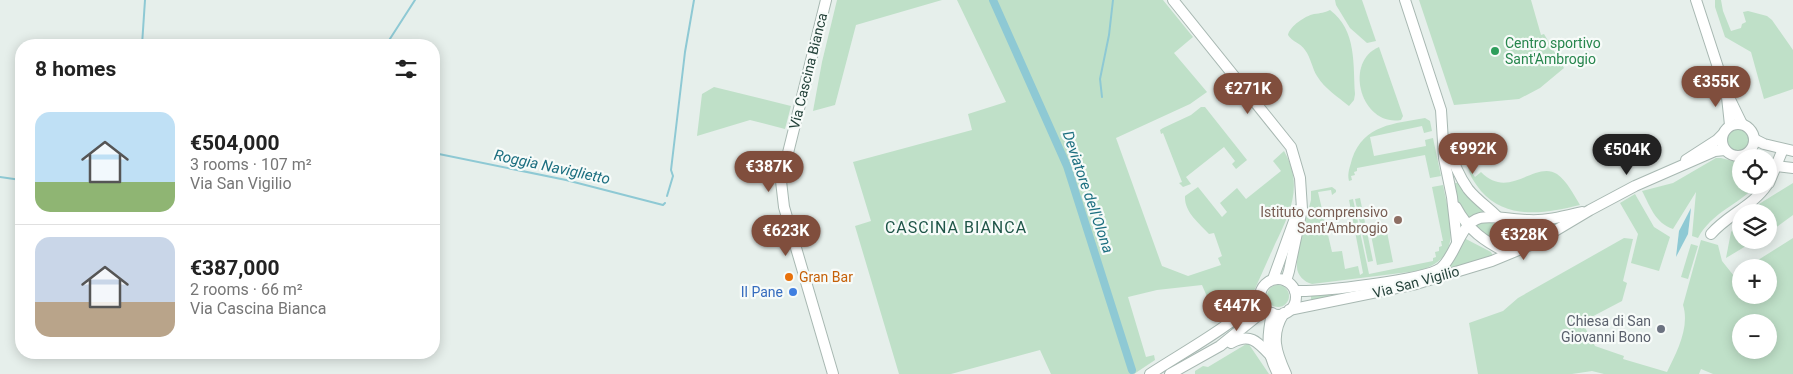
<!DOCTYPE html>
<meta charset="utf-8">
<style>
:root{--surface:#fff;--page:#f6f6f6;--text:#222;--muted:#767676;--line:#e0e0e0;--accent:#804e3d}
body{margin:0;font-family:Roboto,sans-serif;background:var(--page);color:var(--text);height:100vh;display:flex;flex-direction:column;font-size:19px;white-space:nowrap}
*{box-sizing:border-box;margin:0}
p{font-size:16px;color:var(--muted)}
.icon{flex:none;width:28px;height:28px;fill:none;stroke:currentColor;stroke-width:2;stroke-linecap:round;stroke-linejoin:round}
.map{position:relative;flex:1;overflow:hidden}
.side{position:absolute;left:15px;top:39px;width:425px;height:320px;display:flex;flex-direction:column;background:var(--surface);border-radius:20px;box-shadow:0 2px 12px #0003}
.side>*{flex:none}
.controls{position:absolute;left:1732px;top:149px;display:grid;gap:10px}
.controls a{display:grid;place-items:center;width:45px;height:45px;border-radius:50%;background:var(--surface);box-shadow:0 2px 12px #0003;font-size:25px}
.price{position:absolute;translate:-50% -42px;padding:0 11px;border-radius:18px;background:var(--accent);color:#fff;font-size:16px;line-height:32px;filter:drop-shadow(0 1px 2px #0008)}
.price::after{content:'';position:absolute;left:50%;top:30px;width:15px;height:11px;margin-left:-8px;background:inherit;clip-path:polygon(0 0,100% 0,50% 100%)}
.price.on{background:#222;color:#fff}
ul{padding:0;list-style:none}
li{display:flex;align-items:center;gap:15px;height:125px;padding:0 20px}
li+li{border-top:1px solid var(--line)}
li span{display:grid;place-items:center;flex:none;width:140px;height:100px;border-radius:15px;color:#555}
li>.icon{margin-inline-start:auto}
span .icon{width:60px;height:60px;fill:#fffc;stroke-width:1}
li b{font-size:21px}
h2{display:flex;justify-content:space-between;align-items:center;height:60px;padding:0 20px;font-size:21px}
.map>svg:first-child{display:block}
.green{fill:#bfe0c8;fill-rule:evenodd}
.water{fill:#8ec9d4}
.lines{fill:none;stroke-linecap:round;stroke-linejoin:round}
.stream{stroke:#8ec9d4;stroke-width:2}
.canal{stroke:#8ec9d4;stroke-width:8}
.minor-casing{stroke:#a8b8b2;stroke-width:12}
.minor{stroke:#fff;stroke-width:10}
.leisure-dot{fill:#2e9e5b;stroke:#f7fbf9;stroke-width:2}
.education-dot{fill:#8d6e63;stroke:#f7fbf9;stroke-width:2}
.food-dot{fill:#e8710a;stroke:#f7fbf9;stroke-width:2}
.shop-dot{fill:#3f7fe0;stroke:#f7fbf9;stroke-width:2}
.worship-dot{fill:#6b7280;stroke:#f7fbf9;stroke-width:2}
.labels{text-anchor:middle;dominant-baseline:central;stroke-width:4.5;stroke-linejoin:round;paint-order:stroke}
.leisure-label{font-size:14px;fill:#27864d;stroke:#f7fbf9;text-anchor:start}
.street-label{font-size:14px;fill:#24423a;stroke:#f7fbf9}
.education-label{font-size:14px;fill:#785e54;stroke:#f7fbf9;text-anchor:end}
.food-label{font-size:14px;fill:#c56008;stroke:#f7fbf9;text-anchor:start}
.shop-label{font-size:14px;fill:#366cbe;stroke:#f7fbf9;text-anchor:end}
.worship-label{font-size:14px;fill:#5b616d;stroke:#f7fbf9;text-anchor:end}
.water-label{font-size:15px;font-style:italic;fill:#1c6f80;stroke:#f7fbf9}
.quarter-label{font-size:16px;letter-spacing:1px;fill:#1f5548;stroke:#f7fbf9}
</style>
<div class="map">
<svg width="1793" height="374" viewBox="0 0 1793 374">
<rect width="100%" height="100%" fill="#e6efeb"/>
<g class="green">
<path d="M837 0H942L856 25 835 105 813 111 822 62Z"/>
<path d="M957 0H1163L1193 37 1174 53 1207 92 1190 104 1116 138 1162 266 1188 276 1221 265 1218 258 1222 256 1214 233 1209 234C1199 223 1184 212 1185 196L1198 187 1222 217 1227 212 1220 203 1237 188 1246 199 1281 171 1273 161 1284 151C1304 185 1290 213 1275 244 1268 260 1261 275 1254 291L1244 303 1217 320 1202 285 1157 290 1128 297 1146 357 1154 355 1155 360 1134 374H1051L1040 350 951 374H899L855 226 871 221 853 162 972 130 968 114 1006 102Z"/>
<path d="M1335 0H1362L1376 41 1367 43 1350 28 1336 5Z"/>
<path d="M1419 0H1531L1541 35 1544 34 1564 68 1540 88 1519 99 1454 105Z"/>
<path d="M1715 0H1721L1723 11 1731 31 1741 28 1742 24 1746 22 1743 12 1748 11 1767 16 1772 20 1793 50V89L1764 99 1751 52 1725 37 1715 7Z"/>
<path d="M1330 10C1357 30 1353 65 1355 94L1354 100 1349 106C1338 97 1325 89 1317 76 1312 68 1311 58 1305 50 1301 43 1292 42 1288 35 1290 26 1305 16 1314 14 1321 13 1324 13 1330 10Z"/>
<path d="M1379 47 1403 116 1401 120C1361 127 1343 62 1379 47Z"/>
<path d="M714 87 791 106 785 129 750 120 697 136 702 94Z"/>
<path d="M1201 107H1205L1247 160 1236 169 1232 164 1235 161 1224 147 1186 177 1191 184 1183 187 1179 183 1182 182 1163 133 1161 134 1160 130 1163 128 1191 115Z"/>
<path d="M1425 118 1430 121 1432 131 1424 133 1422 126 1370 137 1374 156 1426 146 1425 140 1433 138 1441 176 1430 178 1425 155 1357 168V171L1354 172 1355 175 1351 176 1352 180 1349 181C1347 173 1350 167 1352 159 1364 124 1394 124 1425 118Z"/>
<circle cx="1738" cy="139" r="14"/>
<path d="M1716 158H1721L1741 163V185H1757C1738 205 1712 212 1698 238L1692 236 1696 192 1673 229C1655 223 1650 206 1642 191L1673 183Z"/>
<path d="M1468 167 1475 177 1481 172C1509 201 1535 160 1557 174 1567 181 1574 195 1580 205 1547 213 1507 221 1481 191 1475 183 1470 177 1468 167Z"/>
<path d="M1452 183H1458L1466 195 1485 212 1469 219 1455 196Z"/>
<path d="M1793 183V215L1774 229 1769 220V212H1764L1759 204Z"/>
<path d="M1443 185C1450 221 1465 259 1417 271L1312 284C1304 282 1297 275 1297 267 1296 253 1307 216 1311 200V191L1332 187 1336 190V192L1332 195 1331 190 1318 192 1332 252 1342 251 1345 269 1358 266 1360 275 1363 273 1349 200 1353 199 1369 274 1433 261V258L1436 257 1435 252 1439 251V247L1442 246 1441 241H1443L1432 187Z"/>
<path d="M1635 194 1654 227 1670 237 1659 271 1631 263 1638 234 1620 203Z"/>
<path d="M1360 198 1373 261 1368 262 1355 199Z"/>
<path d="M1741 219V240H1756L1726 258 1731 232Z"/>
<path d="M1481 222C1494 222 1503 224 1504 239L1500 242C1491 240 1484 233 1476 227V225Z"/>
<path d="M1562 223C1549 232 1529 247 1513 241L1510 227 1512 226H1543Z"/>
<path d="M1387 232 1393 262 1377 265 1371 235Z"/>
<path d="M1464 238 1491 252 1493 256 1447 270V268Z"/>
<path d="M1624 238 1633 239 1623 281 1627 283 1622 301 1582 322 1595 346 1624 356 1623 359 1667 372C1677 352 1690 327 1683 305L1701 240 1718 245 1722 261 1734 276 1741 271V295H1769V268L1747 267 1793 238V374H1713L1701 369 1699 374H1604L1592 371 1572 374H1478L1469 323 1503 311 1518 298ZM1769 322V350H1741V322Z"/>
<path d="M1691 244 1698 246 1688 279 1681 277Z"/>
<circle cx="1278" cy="296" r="11"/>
<path d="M1378 286 1311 302V294Z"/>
<path d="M1248 343 1269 374H1195V371L1203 366 1208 367Z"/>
</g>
<path class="water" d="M1691 208 1688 234 1676 257 1679 231Z"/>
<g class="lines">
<g class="stream">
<path d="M142 45 145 0"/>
<path d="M386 45 415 0"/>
<path d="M1102 97 1100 79 1109 35 1113 0"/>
<path d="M434 153 566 180 663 205 665 203"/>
<path d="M0 177 21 180"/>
<path d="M667 196 673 176 671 170 685 52 694 0"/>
</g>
<path class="canal" d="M993 0 1067 166 1132 370"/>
<g class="minor-casing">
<g id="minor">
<path d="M826 0 781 181 784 207 833 374"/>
<path d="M1173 0 1291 147 1300 178 1302 209 1289 271 1286 281"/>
<path d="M1405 0 1441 110 1444 158 1452 197 1457 241"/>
<path d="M1696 0 1725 89 1742 124"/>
<path d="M1727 97 1730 125"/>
<circle cx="1738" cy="140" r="16"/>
<path d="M1754 139 1764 144 1793 151"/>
<path d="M1447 143C1452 159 1458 175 1468 189 1485 211 1516 219 1508 253"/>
<path d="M1686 160 1717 140 1722 135"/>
<path d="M1769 163 1776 166 1793 168"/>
<path d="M1769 183 1783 149"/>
<path d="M1456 207C1468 230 1485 242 1508 253"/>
<path d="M1711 234C1727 215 1753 206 1767 185"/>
<path d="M1273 279 1298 210"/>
<circle cx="1278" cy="297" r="18"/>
<path d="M1295 291C1318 292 1425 280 1441 268 1457 254 1459 224 1480 218 1491 215 1516 220 1529 220 1547 221 1565 216 1582 212"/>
<path d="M1289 310 1416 284 1492 261 1533 244 1590 210 1635 186 1715 151 1725 150"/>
<path d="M1272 313C1267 338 1266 351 1278 374"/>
<path d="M1284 313C1270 335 1276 352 1286 374"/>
<path d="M1231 343C1250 333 1257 341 1270 355"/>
<path d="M1150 374C1187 350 1228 328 1260 298"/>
<path d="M1170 374 1220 346 1266 309"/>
</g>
</g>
<use href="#minor" class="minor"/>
</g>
<circle class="leisure-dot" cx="1495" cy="51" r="5"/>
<circle class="education-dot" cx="1398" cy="220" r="5"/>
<circle class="food-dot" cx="789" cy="277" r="5"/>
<circle class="shop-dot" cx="793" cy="292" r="5"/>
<circle class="worship-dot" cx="1661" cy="329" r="5"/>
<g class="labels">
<g class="leisure-label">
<text x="1505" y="43">Centro sportivo<tspan x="1505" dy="16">Sant'Ambrogio</tspan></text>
</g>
<g class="street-label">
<text transform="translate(808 71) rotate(-76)">Via Cascina Bianca</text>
<text transform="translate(1416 282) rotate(-15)">Via San Vigilio</text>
</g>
<g class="education-label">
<text x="1388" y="212">Istituto comprensivo<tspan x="1388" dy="16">Sant'Ambrogio</tspan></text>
</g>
<g class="food-label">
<text x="799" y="277">Gran Bar</text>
</g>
<g class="shop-label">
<text x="783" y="292">Il Pane</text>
</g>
<g class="worship-label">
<text x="1651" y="321">Chiesa di San<tspan x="1651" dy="16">Giovanni Bono</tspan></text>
</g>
<g class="water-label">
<text transform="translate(552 167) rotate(12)">Roggia Naviglietto</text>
<text transform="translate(1088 192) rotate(71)">Deviatore dell'Olona</text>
</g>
<g class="quarter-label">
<text x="956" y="227">CASCINA BIANCA</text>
</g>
</g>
</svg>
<div class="controls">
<a><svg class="icon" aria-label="locate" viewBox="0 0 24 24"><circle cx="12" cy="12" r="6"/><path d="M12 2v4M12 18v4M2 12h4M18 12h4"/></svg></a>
<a><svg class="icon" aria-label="layers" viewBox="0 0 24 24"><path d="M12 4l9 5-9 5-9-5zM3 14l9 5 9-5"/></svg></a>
<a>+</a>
<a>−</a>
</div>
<b class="price" style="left:1716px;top:108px">€355K</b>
<b class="price" style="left:1248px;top:115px">€271K</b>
<b class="price" style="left:1473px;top:175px">€992K</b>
<b class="price on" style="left:1627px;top:176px">€504K</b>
<b class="price" style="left:769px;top:193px">€387K</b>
<b class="price" style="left:786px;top:257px">€623K</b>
<b class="price" style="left:1524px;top:261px">€328K</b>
<b class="price" style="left:1237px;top:332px">€447K</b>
<section class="side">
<h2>8 homes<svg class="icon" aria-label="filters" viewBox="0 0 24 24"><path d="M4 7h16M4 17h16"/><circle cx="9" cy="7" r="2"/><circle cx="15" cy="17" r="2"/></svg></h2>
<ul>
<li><span style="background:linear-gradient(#bfe0f5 70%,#8fb573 0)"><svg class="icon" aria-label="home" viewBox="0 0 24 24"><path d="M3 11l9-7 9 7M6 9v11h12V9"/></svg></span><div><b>€504,000</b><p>3 rooms · 107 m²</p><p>Via San Vigilio</p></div></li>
<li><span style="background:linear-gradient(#c9d6e8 65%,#b9a48a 0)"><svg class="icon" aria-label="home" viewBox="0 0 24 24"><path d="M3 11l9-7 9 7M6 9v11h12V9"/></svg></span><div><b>€387,000</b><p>2 rooms · 66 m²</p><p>Via Cascina Bianca</p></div></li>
</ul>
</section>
</div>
